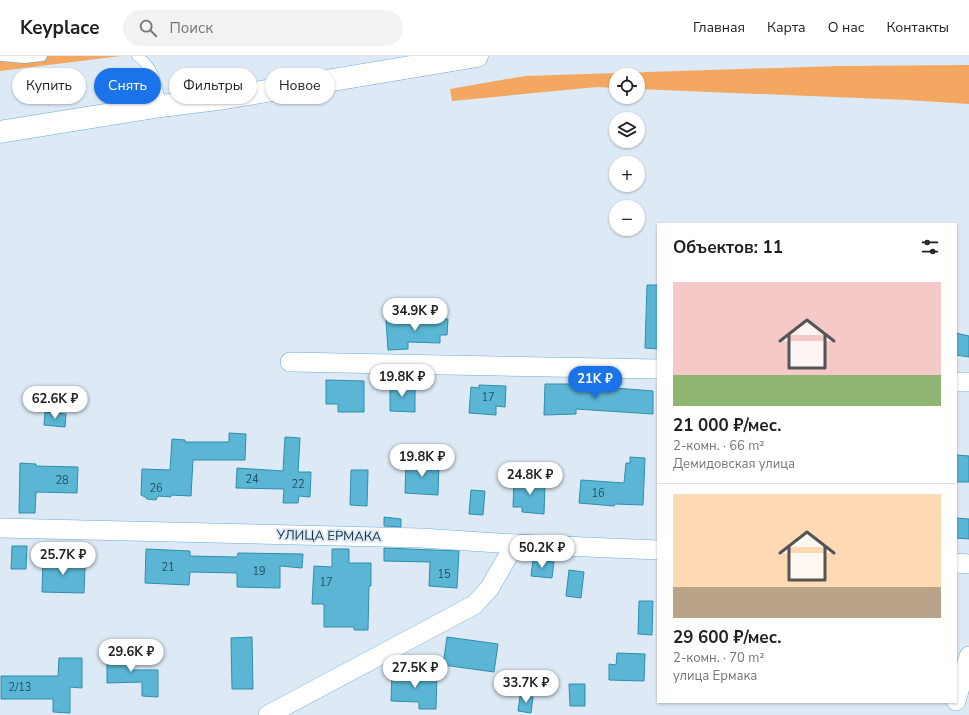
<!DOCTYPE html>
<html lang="ru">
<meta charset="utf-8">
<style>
:root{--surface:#fff;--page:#f2f2f2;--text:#202124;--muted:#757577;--line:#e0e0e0;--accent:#1a73e8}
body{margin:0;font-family:"Nunito Sans",sans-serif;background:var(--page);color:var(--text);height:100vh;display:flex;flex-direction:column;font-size:15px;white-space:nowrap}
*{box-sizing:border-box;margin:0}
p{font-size:13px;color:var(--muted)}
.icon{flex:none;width:22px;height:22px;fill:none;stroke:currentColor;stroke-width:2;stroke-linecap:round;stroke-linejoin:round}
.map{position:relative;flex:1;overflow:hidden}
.sheet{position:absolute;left:657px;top:167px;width:300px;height:480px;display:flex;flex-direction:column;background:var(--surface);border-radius:0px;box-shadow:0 1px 3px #0004}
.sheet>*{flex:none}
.banner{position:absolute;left:12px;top:12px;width:380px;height:36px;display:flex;gap:8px}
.buttons{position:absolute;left:609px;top:12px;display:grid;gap:8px}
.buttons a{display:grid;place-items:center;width:36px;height:36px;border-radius:50%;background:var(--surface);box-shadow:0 1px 3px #0004;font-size:20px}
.price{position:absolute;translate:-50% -34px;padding:0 9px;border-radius:14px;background:#fff;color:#222;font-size:13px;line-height:26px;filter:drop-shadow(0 1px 2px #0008)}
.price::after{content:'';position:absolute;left:50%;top:24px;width:12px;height:9px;margin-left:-6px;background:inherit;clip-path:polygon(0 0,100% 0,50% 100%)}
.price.on{background:var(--accent);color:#fff}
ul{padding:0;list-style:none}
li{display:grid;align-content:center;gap:8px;height:212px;padding:0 16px}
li+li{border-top:1px solid var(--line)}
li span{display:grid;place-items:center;height:124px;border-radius:0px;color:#555}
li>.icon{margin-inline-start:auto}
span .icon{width:72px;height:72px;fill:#fffc;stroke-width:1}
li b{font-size:17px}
h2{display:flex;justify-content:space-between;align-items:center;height:48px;padding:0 16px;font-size:17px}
.pill{padding:0 14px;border-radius:18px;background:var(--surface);box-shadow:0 1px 3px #0004;font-size:14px;line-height:36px}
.pill.on{background:var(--accent);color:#fff}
header{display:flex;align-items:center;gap:24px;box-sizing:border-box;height:56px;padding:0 20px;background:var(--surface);border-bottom:1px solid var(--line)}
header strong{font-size:19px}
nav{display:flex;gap:22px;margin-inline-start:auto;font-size:14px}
.search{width:280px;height:36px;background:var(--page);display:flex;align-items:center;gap:10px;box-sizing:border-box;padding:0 14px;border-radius:22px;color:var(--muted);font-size:15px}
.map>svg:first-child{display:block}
.green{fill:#f3a760}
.building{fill:#5ab6d4;stroke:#2e8eac}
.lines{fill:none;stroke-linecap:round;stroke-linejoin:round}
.lane-casing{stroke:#6aabdb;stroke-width:11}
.street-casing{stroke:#6aabdb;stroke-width:20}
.secondary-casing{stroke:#6aabdb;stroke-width:23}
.lane{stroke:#fff;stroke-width:10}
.street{stroke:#fff;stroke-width:19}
.secondary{stroke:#fff;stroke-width:22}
.labels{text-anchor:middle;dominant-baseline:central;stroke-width:4;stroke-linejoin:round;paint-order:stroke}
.number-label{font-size:11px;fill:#244f65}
.street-label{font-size:13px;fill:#122d40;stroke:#dde9f4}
</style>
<header>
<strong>Keyplace</strong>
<div class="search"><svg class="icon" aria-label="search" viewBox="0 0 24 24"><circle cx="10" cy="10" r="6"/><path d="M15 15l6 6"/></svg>Поиск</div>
<nav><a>Главная</a><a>Карта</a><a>О нас</a><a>Контакты</a></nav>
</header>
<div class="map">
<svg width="969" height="659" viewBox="0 0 969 659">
<rect width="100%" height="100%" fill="#dde9f4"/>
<g class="green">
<path d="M0 0H121L0 15Z"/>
<path d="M969 9V48L907 44 638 33V19H616V32L597 31 452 45 450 33 525 20 838 10Z"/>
</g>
<g class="building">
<path d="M647 229H658V293L645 292Z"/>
<path d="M429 263H448L447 279H440V287L408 286V293L388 294 386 264Z"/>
<path d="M956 277 969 280V301L956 299Z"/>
<path d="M326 324 364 325V356H338V348H326Z"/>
<path d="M545 328H576V329L653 335V358L576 353V358L544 359Z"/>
<path d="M390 329 415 330V356L390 355Z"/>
<path d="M479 329 506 330 505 351 496 350V359L469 357 471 331 479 332Z"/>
<path d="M45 356 66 358 65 371 44 369Z"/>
<path d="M229 377 246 378 245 404H193L191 440 171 439V441L158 440 156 444 147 443 145 441 141 439 142 413 170 414 172 383 185 384V386H229Z"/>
<path d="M285 381 300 382 298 416H311L310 441 299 440 298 447H283L284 433 236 432 237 412 283 415Z"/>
<path d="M956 399 969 400V426H956Z"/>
<path d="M630 401 645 402 643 449 615 448 614 450 579 447 581 424 624 427 626 407H630Z"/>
<path d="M406 406 439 407 438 439 405 437Z"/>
<path d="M20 407 36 408V410L78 411 77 437 36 436 35 457H19Z"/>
<path d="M351 414H368L367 450 350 449Z"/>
<path d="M514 424 545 426 544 458 522 456V451H513Z"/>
<path d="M471 434 485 435 483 459 469 458Z"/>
<path d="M384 461 401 463V471L384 470Z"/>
<path d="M956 462 969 463V483L956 482Z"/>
<path d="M12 490H27L26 513H11Z"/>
<path d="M384 492 459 495 457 532 429 530 430 506 384 505Z"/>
<path d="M146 493 190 495V500L237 501 238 497 303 498 302 512 280 510V532L237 531V517L190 516 189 529 145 527Z"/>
<path d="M332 493H349V507H371V530H369L368 574H354V571H324V548H312L314 510 332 511Z"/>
<path d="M43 502 80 503V511H85L84 537 42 536Z"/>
<path d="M533 504 554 506 552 522 531 520Z"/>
<path d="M569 514 584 516 581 542 566 540Z"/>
<path d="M639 545H653L652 579 638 578Z"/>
<path d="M252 581 253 633H232L231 582Z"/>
<path d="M447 581 498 588 494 616 443 609Z"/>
<path d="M107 595H130V614H158V641L142 640V626L107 627Z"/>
<path d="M617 597 645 598 644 625 609 624V608L616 609Z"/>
<path d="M59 602H82V632L70 631V657L53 656V643H1V620H58Z"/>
<path d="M392 617 437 618 436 653H419V646L391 645Z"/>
<path d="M569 628H585V650H570Z"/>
<path d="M520 640 533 641 531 657 518 655Z"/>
</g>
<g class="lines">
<g class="lane-casing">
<g id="lane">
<path d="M2 0 24 2 42 0"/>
<path d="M137 0C156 13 156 29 161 50"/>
</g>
</g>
<g class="street-casing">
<g id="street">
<path d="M290 306 658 313"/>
<path d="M956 326H969"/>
<path d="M0 472 421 482 515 488 658 494"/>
<path d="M956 507 969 508"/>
<path d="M956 645 969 600"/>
<path d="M268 659 474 549 489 533 515 488"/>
</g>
</g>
<g class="secondary-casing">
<path id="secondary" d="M0 76 161 50 225 42 477 0"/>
</g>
<use href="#lane" class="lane"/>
<use href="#street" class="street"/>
<use href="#secondary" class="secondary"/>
</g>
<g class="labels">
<g class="number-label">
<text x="488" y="341">17</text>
<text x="252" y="423">24</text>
<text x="62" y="424">28</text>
<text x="298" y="428">22</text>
<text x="156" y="432">26</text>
<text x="598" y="437">16</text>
<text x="168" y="511">21</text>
<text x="259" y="515">19</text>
<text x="444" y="518">15</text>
<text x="326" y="526">17</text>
<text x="20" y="631">2/13</text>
</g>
<g class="street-label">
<text transform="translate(329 480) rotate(1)">УЛИЦА ЕРМАКА</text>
</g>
</g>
</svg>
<div class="buttons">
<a><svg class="icon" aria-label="locate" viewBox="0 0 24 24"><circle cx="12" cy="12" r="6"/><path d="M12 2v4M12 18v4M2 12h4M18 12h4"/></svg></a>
<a><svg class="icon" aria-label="layers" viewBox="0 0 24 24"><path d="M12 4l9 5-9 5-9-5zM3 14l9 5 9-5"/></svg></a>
<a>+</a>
<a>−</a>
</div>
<b class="price" style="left:415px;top:276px">34.9K ₽</b>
<b class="price" style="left:402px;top:342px">19.8K ₽</b>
<b class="price on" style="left:595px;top:344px">21K ₽</b>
<b class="price" style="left:55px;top:364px">62.6K ₽</b>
<b class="price" style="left:422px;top:422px">19.8K ₽</b>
<b class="price" style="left:530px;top:440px">24.8K ₽</b>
<b class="price" style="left:542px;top:513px">50.2K ₽</b>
<b class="price" style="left:63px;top:520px">25.7K ₽</b>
<b class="price" style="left:131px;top:617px">29.6K ₽</b>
<b class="price" style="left:415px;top:633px">27.5K ₽</b>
<b class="price" style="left:526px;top:648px">33.7K ₽</b>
<div class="banner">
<a class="pill">Купить</a>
<a class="pill on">Снять</a>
<a class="pill">Фильтры</a>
<a class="pill">Новое</a>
</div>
<section class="sheet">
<h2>Объектов: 11<svg class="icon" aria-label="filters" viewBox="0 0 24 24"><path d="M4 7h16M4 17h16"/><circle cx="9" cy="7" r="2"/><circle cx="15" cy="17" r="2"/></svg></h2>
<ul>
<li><span style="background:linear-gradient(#f6c9c9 75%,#8fb573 0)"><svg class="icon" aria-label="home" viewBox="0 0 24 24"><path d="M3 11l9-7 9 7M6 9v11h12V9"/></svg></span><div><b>21 000 ₽/мес.</b><p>2-комн. · 66 m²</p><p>Демидовская улица</p></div></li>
<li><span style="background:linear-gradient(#ffd9b3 75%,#b9a48a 0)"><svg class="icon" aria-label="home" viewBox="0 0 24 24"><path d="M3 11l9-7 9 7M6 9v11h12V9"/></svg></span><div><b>29 600 ₽/мес.</b><p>2-комн. · 70 m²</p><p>улица Ермака</p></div></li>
</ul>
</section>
</div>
